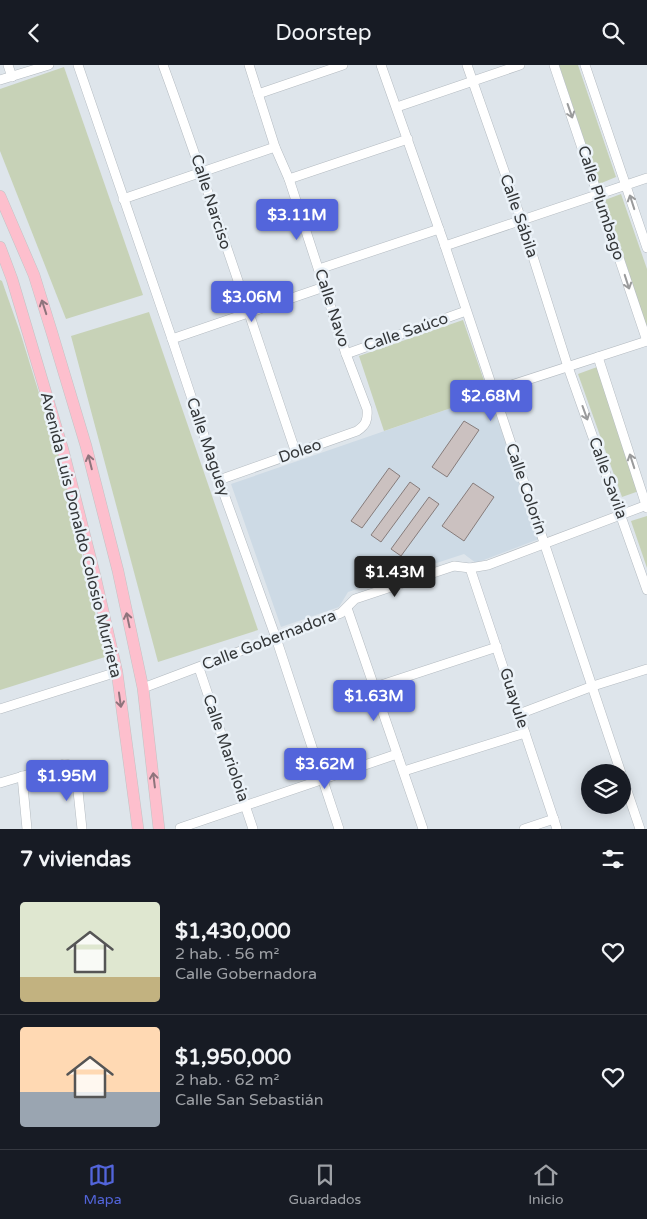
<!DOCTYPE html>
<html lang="es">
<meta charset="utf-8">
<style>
:root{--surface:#171b24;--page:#20242c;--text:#f1f3f6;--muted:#9ea1a6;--line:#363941;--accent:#5365db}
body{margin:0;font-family:"Varela Round",sans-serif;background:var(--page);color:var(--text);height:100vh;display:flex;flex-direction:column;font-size:19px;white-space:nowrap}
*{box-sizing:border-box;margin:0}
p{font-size:16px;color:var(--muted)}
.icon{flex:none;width:28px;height:28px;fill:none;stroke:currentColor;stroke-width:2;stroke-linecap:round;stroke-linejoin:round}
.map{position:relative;height:764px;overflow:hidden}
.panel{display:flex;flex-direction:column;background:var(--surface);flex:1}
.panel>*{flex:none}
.buttons{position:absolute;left:581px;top:699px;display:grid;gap:10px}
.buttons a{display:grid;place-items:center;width:50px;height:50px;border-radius:50%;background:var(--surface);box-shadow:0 2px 12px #0003;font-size:25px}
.price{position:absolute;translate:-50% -42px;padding:0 11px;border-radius:5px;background:var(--accent);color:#fff;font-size:16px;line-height:32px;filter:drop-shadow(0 1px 2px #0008)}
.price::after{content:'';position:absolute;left:50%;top:30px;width:15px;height:11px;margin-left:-8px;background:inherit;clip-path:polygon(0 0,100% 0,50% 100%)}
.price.on{background:#222;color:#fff}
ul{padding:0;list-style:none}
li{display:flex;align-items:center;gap:15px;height:125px;padding:0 20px}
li+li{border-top:1px solid var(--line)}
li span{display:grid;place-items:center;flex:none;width:140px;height:100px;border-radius:5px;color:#555}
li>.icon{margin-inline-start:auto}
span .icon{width:60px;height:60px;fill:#fffc;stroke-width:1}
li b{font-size:21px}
h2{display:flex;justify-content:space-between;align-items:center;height:60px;padding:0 20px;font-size:21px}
header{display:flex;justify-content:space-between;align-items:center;height:65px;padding:0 20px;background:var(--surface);font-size:22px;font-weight:600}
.tabs{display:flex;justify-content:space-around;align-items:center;height:70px;border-top:1px solid var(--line);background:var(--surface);font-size:14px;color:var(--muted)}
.tabs a{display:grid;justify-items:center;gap:2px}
.tabs .on{color:var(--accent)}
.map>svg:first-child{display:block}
.built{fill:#cddae5}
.green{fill:#c7d2b7}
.building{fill:#cbc1c0;stroke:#867c7b}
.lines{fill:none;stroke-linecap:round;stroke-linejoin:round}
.minor-casing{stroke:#b4bbc1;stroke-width:10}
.major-casing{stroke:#c2c3c4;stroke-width:12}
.minor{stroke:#fff;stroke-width:9}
.major{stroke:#fdbfcd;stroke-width:11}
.oneway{stroke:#9a9b9c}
.oneway2{stroke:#8e747c}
.labels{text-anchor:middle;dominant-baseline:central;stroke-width:5;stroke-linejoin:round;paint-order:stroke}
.street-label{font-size:16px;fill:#343739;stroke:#ebf2f8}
</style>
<header><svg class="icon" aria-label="back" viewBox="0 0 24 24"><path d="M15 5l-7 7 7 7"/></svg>Doorstep<svg class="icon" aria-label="search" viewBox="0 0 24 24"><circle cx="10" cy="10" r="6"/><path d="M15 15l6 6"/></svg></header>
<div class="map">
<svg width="647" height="764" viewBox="0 0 647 764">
<rect width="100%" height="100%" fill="#dee5eb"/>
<path class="built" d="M489 330 539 474 476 498 464 489 348 527 339 542 281 562 231 419Z"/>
<g class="green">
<path d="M559 0H578L616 112 599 119Z"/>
<path d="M64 2 143 230 66 254 0 86V24Z"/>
<path d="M621 129 647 204V263L605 135Z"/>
<path d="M0 215 2 216 21 270 63 406 105 592 0 625Z"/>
<path d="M149 247 258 565 158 597 71 271Z"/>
<path d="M463 255 489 330 384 366 359 291Z"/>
<path d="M597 302 639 426 622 432 578 309Z"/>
<path d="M647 451V503L631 456Z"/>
</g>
<g class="building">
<path d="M464 356 479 365 447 412 432 402Z"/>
<path d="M389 403 400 411 362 463 351 456Z"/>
<path d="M410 417 420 424 381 477 371 470Z"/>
<path d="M473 418 494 432 464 476 442 461Z"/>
<path d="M429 432 439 439 401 491 391 484Z"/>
</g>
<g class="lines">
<g class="minor-casing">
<g id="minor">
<path d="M8 0 12 12"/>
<path d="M78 0 172 274 219 415 276 573 339 764"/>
<path d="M163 0C210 128 252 259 296 388"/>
<path d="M381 0 445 181 621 708"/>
<path d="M467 0 521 154 568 302 647 525"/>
<path d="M554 0 647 276"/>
<path d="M585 0 647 183"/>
<path d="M0 15 49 0"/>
<path d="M258 29 343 0"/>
<path d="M397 42 520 0"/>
<path d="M289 114 408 74"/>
<path d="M123 134 275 82"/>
<path d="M445 181 647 113"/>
<path d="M319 204 439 164"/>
<path d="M172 274 324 222"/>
<path d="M346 289 466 246"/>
<path d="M598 292 647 443"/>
<path d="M493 326 647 276"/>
<path d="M219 415 357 366C366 360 368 355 367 344L346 289 289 114 275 82 249 0"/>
<path d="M470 503 557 764"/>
<path d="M347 543 423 764"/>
<path d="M199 603 253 764"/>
<path d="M375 622 497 582"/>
<path d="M143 623 341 548 355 534 454 501 470 503 488 500 647 440"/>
<path d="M0 644 117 607"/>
<path d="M519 649 593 621 647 604"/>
<path d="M404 706 525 668"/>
<path d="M22 711 27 764"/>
<path d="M622 711 640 764"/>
<path d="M0 718 64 699C70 699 73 701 76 707L82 764"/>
<path d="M180 763 397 689"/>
<path d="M524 764 554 754"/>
</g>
</g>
<g class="major-casing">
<g id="major">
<path d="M0 131 34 210 52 268 86 381 118 506 143 623 159 764"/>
<path d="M0 182 12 214 63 385 95 511 117 607 138 764"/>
</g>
</g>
<use href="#minor" class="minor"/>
<use href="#major" class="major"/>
</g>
<defs><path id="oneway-shaft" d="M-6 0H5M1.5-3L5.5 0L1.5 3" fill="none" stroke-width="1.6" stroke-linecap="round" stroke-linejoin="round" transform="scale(1.25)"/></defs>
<g class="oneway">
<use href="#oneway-shaft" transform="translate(570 46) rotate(71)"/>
<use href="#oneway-shaft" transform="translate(632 137) rotate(-108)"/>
<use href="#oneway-shaft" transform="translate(627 217) rotate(72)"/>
<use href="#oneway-shaft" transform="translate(585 348) rotate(70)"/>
<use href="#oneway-shaft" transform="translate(632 396) rotate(-108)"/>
</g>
<g class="oneway2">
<use href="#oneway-shaft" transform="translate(44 242) rotate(-108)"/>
<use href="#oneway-shaft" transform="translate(90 397) rotate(-104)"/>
<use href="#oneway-shaft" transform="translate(128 555) rotate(-102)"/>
<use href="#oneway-shaft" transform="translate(120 635) rotate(82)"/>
<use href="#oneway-shaft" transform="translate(154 715) rotate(-97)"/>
</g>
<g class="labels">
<g class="street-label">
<text transform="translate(211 137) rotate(72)">Calle Narciso</text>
<text transform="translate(601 138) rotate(72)">Calle Plumbago</text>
<text transform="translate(519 151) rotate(71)">Calle Sábila</text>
<text transform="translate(332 243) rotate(72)">Calle Navo</text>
<text transform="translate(406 267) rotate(-19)">Calle Saúco</text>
<text transform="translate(208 382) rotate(71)">Calle Maguey</text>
<text transform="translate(300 386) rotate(-19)">Doleo</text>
<text transform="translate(608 413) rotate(70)">Calle Savila</text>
<text transform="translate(526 424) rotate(71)">Calle Colorín</text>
<text transform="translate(81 470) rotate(76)">Avenida Luis Donaldo Colosio Murrieta</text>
<text transform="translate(269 575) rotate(-21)">Calle Gobernadora</text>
<text transform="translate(514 633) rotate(72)">Guayule</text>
<text transform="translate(226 683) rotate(71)">Calle Marioloia</text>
</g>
</g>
</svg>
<div class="buttons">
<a><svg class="icon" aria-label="layers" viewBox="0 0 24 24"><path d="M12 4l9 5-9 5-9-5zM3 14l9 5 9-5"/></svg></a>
</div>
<b class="price" style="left:297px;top:176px">$3.11M</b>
<b class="price" style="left:252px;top:258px">$3.06M</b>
<b class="price" style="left:491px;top:357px">$2.68M</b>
<b class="price on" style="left:395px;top:533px">$1.43M</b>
<b class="price" style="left:374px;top:657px">$1.63M</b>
<b class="price" style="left:325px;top:725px">$3.62M</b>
<b class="price" style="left:67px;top:737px">$1.95M</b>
</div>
<section class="panel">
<h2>7 viviendas<svg class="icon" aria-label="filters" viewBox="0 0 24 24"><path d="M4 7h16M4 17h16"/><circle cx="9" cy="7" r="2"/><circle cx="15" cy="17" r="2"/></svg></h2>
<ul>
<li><span style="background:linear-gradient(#dfe7d0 75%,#c2b280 0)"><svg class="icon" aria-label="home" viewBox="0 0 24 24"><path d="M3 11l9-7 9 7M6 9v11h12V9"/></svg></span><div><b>$1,430,000</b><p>2 hab. · 56 m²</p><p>Calle Gobernadora</p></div><svg class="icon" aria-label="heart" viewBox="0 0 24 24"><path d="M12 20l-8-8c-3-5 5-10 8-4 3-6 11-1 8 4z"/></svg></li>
<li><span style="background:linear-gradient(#ffd9b3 65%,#9aa5b1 0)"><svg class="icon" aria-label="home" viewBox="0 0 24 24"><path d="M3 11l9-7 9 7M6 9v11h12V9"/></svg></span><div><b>$1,950,000</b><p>2 hab. · 62 m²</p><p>Calle San Sebastián</p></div><svg class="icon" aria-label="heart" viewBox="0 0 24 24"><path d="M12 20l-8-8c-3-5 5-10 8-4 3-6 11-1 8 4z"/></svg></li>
</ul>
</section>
<nav class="tabs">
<a class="on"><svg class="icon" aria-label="map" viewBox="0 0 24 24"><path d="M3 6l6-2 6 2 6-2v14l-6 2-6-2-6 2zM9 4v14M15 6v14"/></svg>Mapa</a>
<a><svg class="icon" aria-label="saved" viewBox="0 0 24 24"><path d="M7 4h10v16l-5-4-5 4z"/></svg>Guardados</a>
<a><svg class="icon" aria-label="home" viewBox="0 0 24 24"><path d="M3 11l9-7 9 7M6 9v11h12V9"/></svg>Inicio</a>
</nav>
